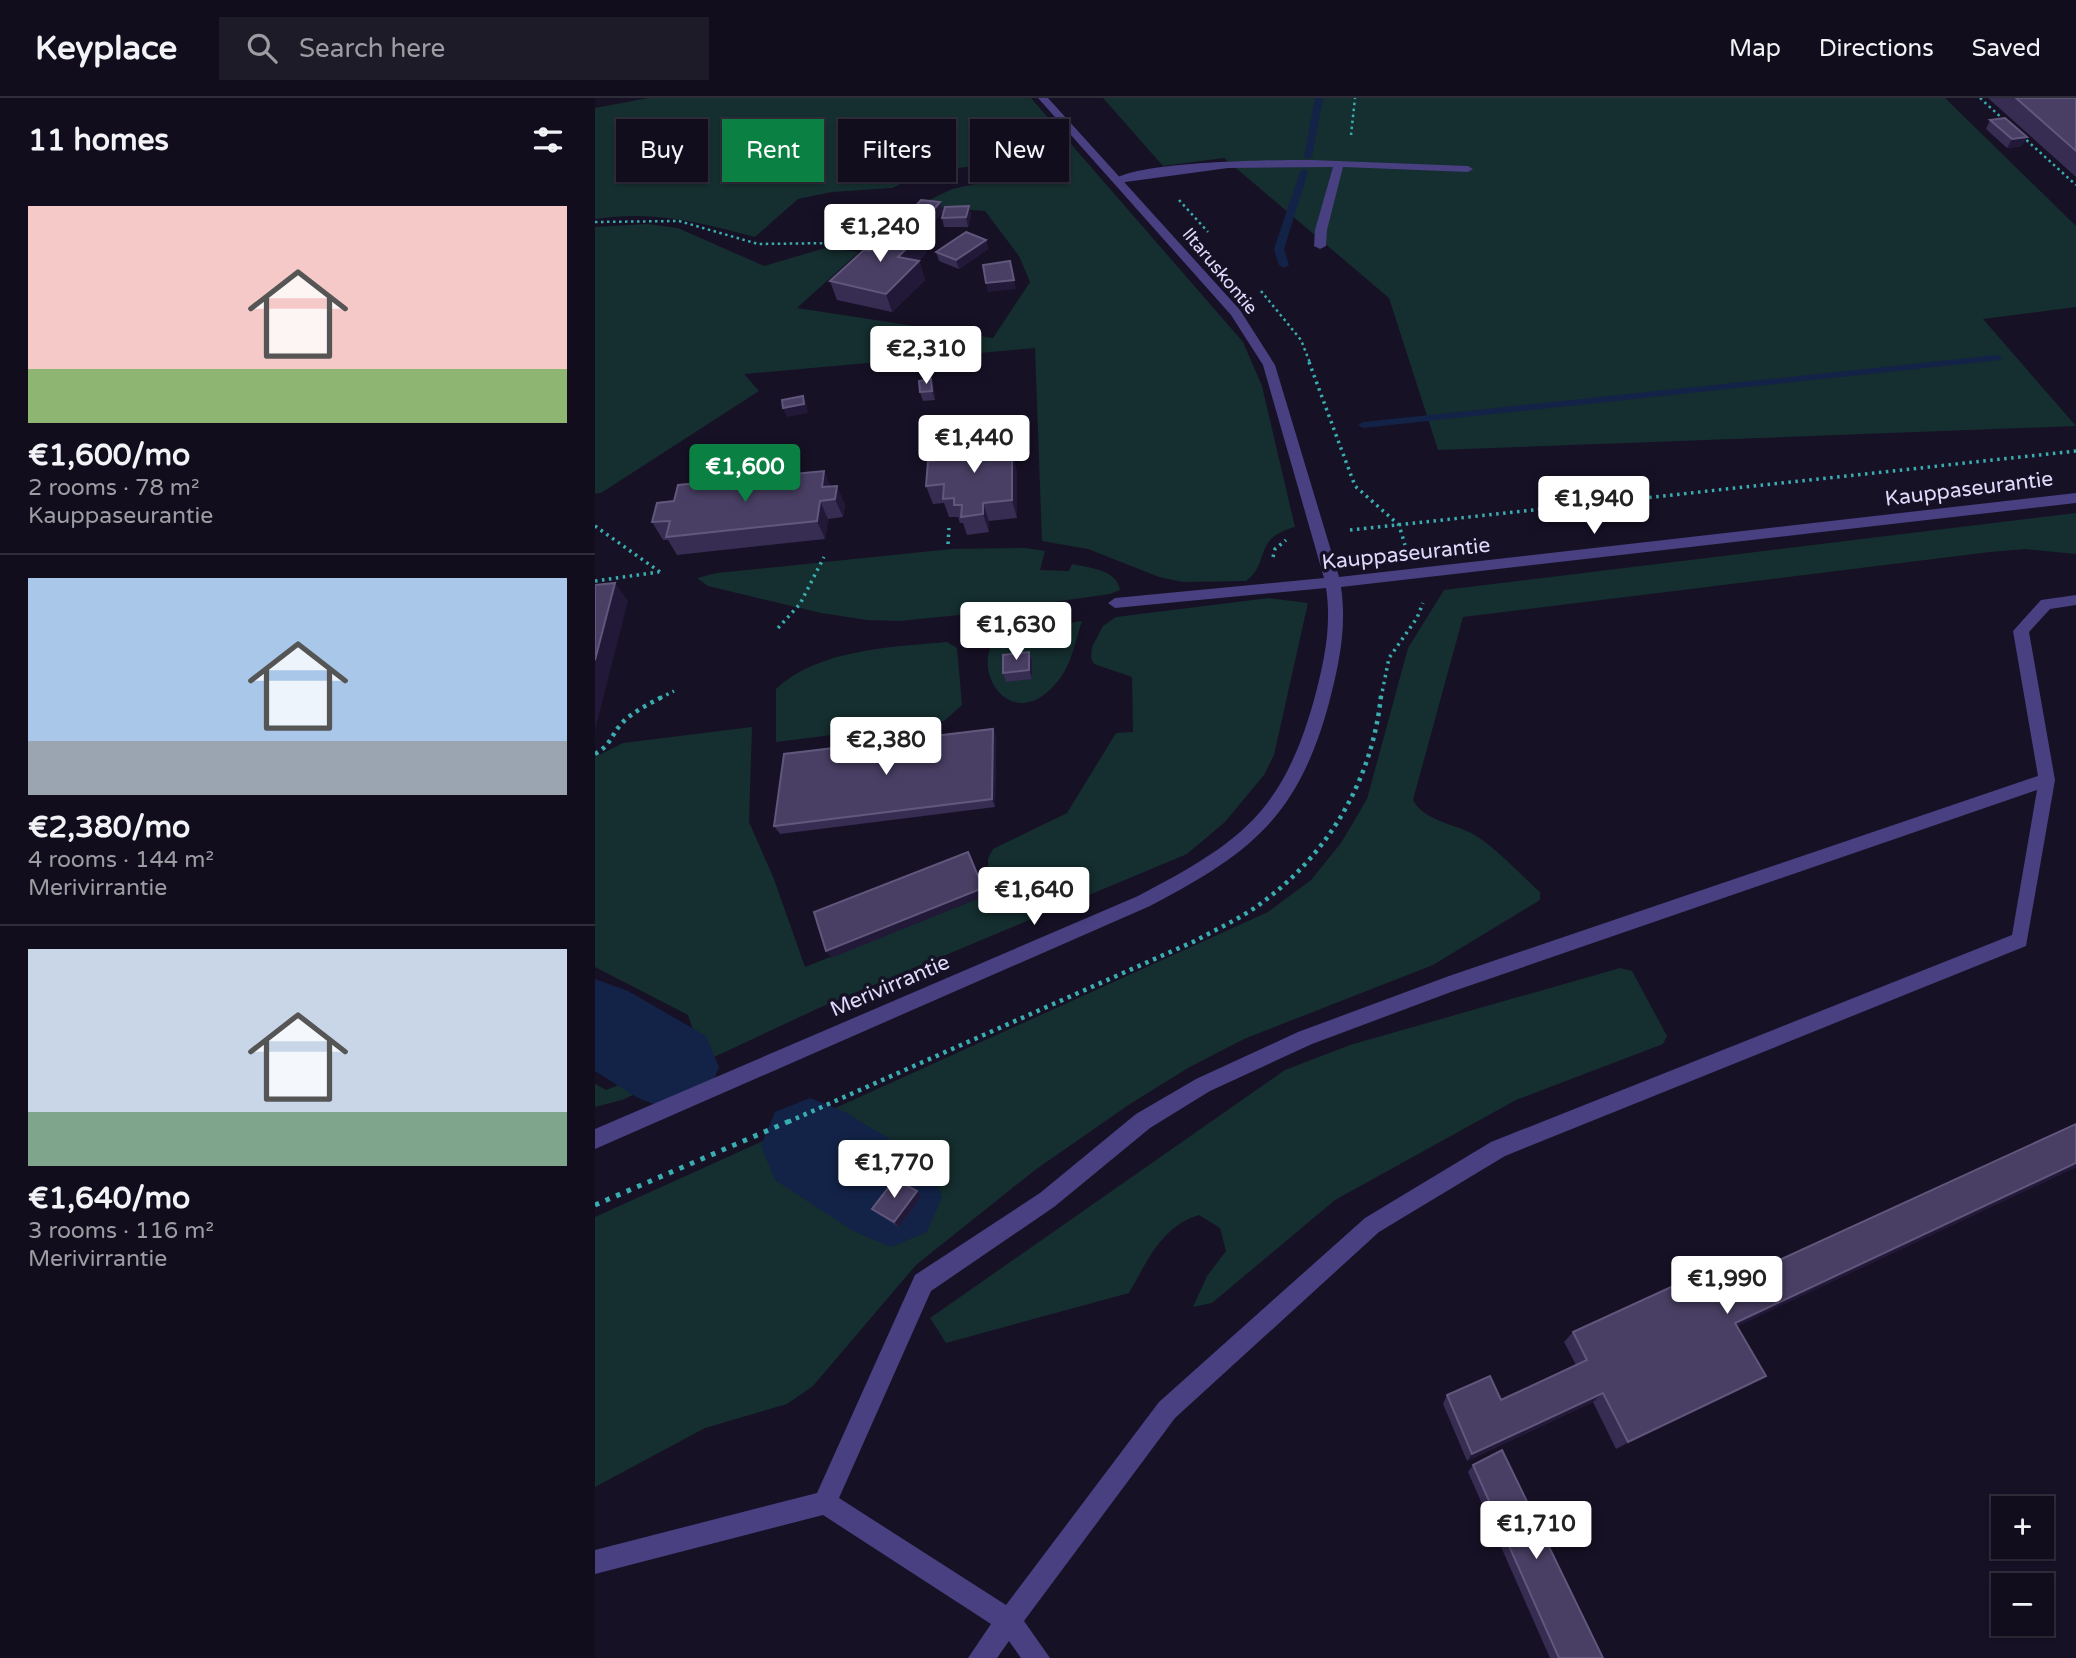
<!DOCTYPE html>
<meta charset="utf-8">
<style>
:root{--surface:#110d1c;--page:#1e1b29;--text:#f1f3f6;--muted:#9c9ca3;--line:#302d3b;--accent:#0b8043}
body{margin:0;font-family:"Varela Round",sans-serif;background:var(--page);color:var(--text);height:100vh;display:flex;flex-direction:column;font-size:26px;white-space:nowrap}
*{box-sizing:border-box;margin:0}
p{font-size:23px;color:var(--muted)}
.icon{flex:none;width:38px;height:38px;fill:none;stroke:currentColor;stroke-width:2;stroke-linecap:round;stroke-linejoin:round}
.map{position:relative;flex:1;overflow:hidden}
.drawer{display:flex;flex-direction:column;background:var(--surface);width:595px}
.drawer>*{flex:none}
.hud{position:absolute;left:21px;top:21px;width:665px;height:63px;display:flex;gap:14px}
.controls{position:absolute;left:1396px;top:1398px;display:grid;gap:14px}
.controls a{display:grid;place-items:center;width:63px;height:63px;border-radius:0px;background:var(--surface);box-shadow:0 2px 5px #0004,0 0 0 2px var(--line);font-size:35px}
.price{position:absolute;translate:-50% -60px;padding:0 16px;border-radius:7px;background:#fff;color:#222;font-size:23px;line-height:46px;filter:drop-shadow(0 2px 4px #0008)}
.price::after{content:'';position:absolute;left:50%;top:42px;width:21px;height:16px;margin-left:-10px;background:inherit;clip-path:polygon(0 0,100% 0,50% 100%)}
.price.active{background:var(--accent);color:#fff}
ul{padding:0;list-style:none}
li{display:grid;align-content:center;gap:14px;height:371px;padding:0 28px}
li+li{border-top:2px solid var(--line)}
li span{display:grid;place-items:center;height:217px;border-radius:0px;color:#555}
li>.icon{margin-inline-start:auto}
span .icon{width:126px;height:126px;fill:#fffc;stroke-width:1}
li b{font-size:30px}
h2{display:flex;justify-content:space-between;align-items:center;height:84px;padding:0 28px;font-size:30px}
.pill{padding:0 24px;border-radius:0px;background:var(--surface);box-shadow:0 2px 5px #0004,0 0 0 2px var(--line);font-size:24px;line-height:63px}
.pill.active{background:var(--accent);color:#fff}
header{display:flex;align-items:center;gap:42px;box-sizing:border-box;height:98px;padding:0 35px;background:var(--surface);border-bottom:2px solid var(--line)}
header strong{font-size:33px}
nav{display:flex;gap:38px;margin-inline-start:auto;font-size:24px}
.search{width:490px;height:63px;background:var(--page);display:flex;align-items:center;gap:18px;box-sizing:border-box;padding:0 24px;border-radius:0px;color:var(--muted);font-size:26px}
main{display:flex;flex:1;min-height:0}
.map>svg:first-child{display:block}
.green{fill:#152e2f}
.lines{fill:none;stroke-linecap:round;stroke-linejoin:round}
.stream{fill:#132348;fill-rule:evenodd}
.river{fill:#132348;fill-rule:evenodd}
.path-far3{stroke:#39adb0;stroke-width:2.5;stroke-dasharray:2.5 3.5;stroke-linecap:butt}
.path-far2{stroke:#39adb0;stroke-width:3.5;stroke-dasharray:2.5 4.5;stroke-linecap:butt}
.path-far1{stroke:#39adb0;stroke-width:4.5;stroke-dasharray:3.5 5;stroke-linecap:butt}
.path{stroke:#39adb0;stroke-width:5;stroke-dasharray:4.5 7;stroke-linecap:butt}
.lane{fill:#484081;fill-rule:evenodd}
.street{fill:#484081;fill-rule:evenodd}
.wall{fill:#372c52}
.shaded-wall{fill:#221939}
.building{fill:#493f64;stroke:#61577c;stroke-width:2}
.labels{text-anchor:middle;dominant-baseline:central;stroke-width:7;stroke-linejoin:round;paint-order:stroke}
.far-street-label{font-size:18px;fill:#e0d9fc;stroke:#171126}
.street-label{font-size:21px;fill:#e0d9fc;stroke:#171126}
</style>
<header>
<strong>Keyplace</strong>
<div class="search"><svg class="icon" aria-label="search" viewBox="0 0 24 24"><circle cx="10" cy="10" r="6"/><path d="M15 15l6 6"/></svg>Search here</div>
<nav><a>Map</a><a>Directions</a><a>Saved</a></nav>
</header>
<main>
<section class="drawer">
<h2>11 homes<svg class="icon" aria-label="filters" viewBox="0 0 24 24"><path d="M4 7h16M4 17h16"/><circle cx="9" cy="7" r="2"/><circle cx="15" cy="17" r="2"/></svg></h2>
<ul>
<li><span style="background:linear-gradient(#f6c9c9 75%,#8fb573 0)"><svg class="icon" aria-label="home" viewBox="0 0 24 24"><path d="M3 11l9-7 9 7M6 9v11h12V9"/></svg></span><div><b>€1,600/mo</b><p>2 rooms · 78 m²</p><p>Kauppaseurantie</p></div></li>
<li><span style="background:linear-gradient(#a9c7e8 75%,#9aa5b1 0)"><svg class="icon" aria-label="home" viewBox="0 0 24 24"><path d="M3 11l9-7 9 7M6 9v11h12V9"/></svg></span><div><b>€2,380/mo</b><p>4 rooms · 144 m²</p><p>Merivirrantie</p></div></li>
<li><span style="background:linear-gradient(#c9d6e8 75%,#7fa58c 0)"><svg class="icon" aria-label="home" viewBox="0 0 24 24"><path d="M3 11l9-7 9 7M6 9v11h12V9"/></svg></span><div><b>€1,640/mo</b><p>3 rooms · 116 m²</p><p>Merivirrantie</p></div></li>
</ul>
</section>
<div class="map">
<svg width="1481" height="1560" viewBox="0 0 1481 1560">
<rect width="100%" height="100%" fill="#171126"/>
<g class="green">
<path d="M53 0H436L648 244 667 288 700 429C657 440 676 465 651 483L588 484 564 479 493 451 447 443 440 250 149 276 164 293 6 395 0 396V129L52 126 83 130 169 168 230 150 264 154 202 210 398 240 435 184 424 158 390 113 322 108 357 91 446 72 404 65 331 74 297 90 237 94 203 101 160 139C104 124 59 112 0 121V10Z"/>
<path d="M508 0H1350L1481 128V209L1388 221 1481 328 843 352 794 200 629 60 568 68Z"/>
<path d="M1481 415V456L1430 451 1395 454 868 519 818 702C829 724 864 726 883 739 905 754 925 776 945 794V802L838 867 649 941 593 970 535 1006 440 1072 321 1167 218 1288 192 1306 110 1330 0 1389V1119L673 814 716 782 746 745 772 701 813 550 849 492Z"/>
<path d="M430 450 450 453 445 472 474 473 477 466C494 470 522 471 525 492L515 496 374 516 305 523 272 522 226 515 113 488 102 480 122 475 356 451Z"/>
<path d="M674 500 713 505 679 657 669 677 630 724 592 756 224 910 27 1002 0 1009V986L11 992 70 969 98 932 93 917 0 869V659L28 645 157 629 154 724 179 781 210 869 392 797 393 761 398 751 472 715 521 635 538 634 537 579 499 566 496 560 497 549 508 528 521 519Z"/>
<path d="M487 523C481 540 477 564 466 579 418 645 369 568 405 536Z"/>
<path d="M352 544 362 550 367 607 349 623 181 644V591C223 551 297 549 352 544Z"/>
<path d="M1025 870 1037 873 1072 938 1068 946 921 1002 740 1102 617 1205 598 1209 612 1178 631 1153 625 1130 604 1117C566 1129 553 1162 534 1195L351 1245 335 1220 690 972 755 947Z"/>
</g>
<g class="lines">
<g class="stream">
<path d="M720 0H728L717 59 713 61 709 59Z"/>
<path d="M709 71 713 74 689 151 694 167 689 170 684 167 679 151 705 74Z"/>
<path d="M1402 257 1407 260 1405 262 768 330 763 327 768 324Z"/>
</g>
<g class="river">
<path d="M0 881 33 893 111 938 124 969 111 1000 77 1013 43 1000 0 973Z"/>
<path d="M215 1000 250 1014 332 1064 347 1099 332 1134 296 1149 260 1134 180 1082 166 1048 180 1014Z"/>
</g>
<g class="path-far3">
<path d="M1385 0 1410 23"/>
<path d="M756 37 760 0"/>
<path d="M1427 38 1481 87"/>
<path d="M584 102 613 134"/>
<path d="M0 124 84 123 163 146 241 145"/>
<path d="M666 193 706 242 715 265"/>
</g>
<g class="path-far2">
<path d="M714 264 760 388 804 427 810 447"/>
<path d="M0 428 65 474"/>
<path d="M755 432 1481 353"/>
<path d="M353 446 354 430"/>
<path d="M678 459 680 451 691 442"/>
<path d="M0 483 64 474"/>
<path d="M183 530 205 506 229 459"/>
<path d="M65 600 79 593"/>
<path d="M786 600 794 560 822 520 828 505"/>
</g>
<g class="path-far1">
<path d="M0 656C15 648 16 638 26 626 37 614 54 606 69 598"/>
<path d="M193 1024 600 843C620 832 642 822 661 809 732 759 777 684 786 598"/>
</g>
<path class="path" d="M0 1107 197 1022"/>
<g class="lane">
<path d="M716 62 873 68 878 71 873 74 748 69 732 132 731 148 725 151 719 148 720 132 738 69 633 70 523 85 518 82C545 63 678 62 716 62Z"/>
<path d="M1481 497V507L1455 511 1434 534 1460 682 1431 848 910 1058 784 1134 580 1320 429 1523 455 1560H426L414 1543 402 1560H373L396 1526 228 1417 0 1476V1452L222 1395 320 1177 445 1095 541 1016 601 981 703 934 854 878 1443 678 1418 533 1446 502ZM1442 692 1417 837 896 1044 770 1120 564 1304 411 1507 244 1400 336 1193 459 1109 555 1030 615 993 717 946 856 894Z"/>
</g>
<path class="street" d="M443 0H453L645 212 680 267 744 479 1481 395V405L746 489C752 529 744 567 734 605 703 719 656 755 555 808L0 1051V1031L543 798C644 745 687 716 719 602 729 565 737 528 731 490L520 510 513 505 520 500 729 480 668 267 636 217Z"/>
</g>
<g class="wall">
<path d="M1393 0H1481V79Z"/>
<path d="M1395 22 1427 48 1412 50 1391 31Z"/>
<path d="M345 104 348 113 339 124 319 121 317 112Z"/>
<path d="M374 108 376 118 373 129H349L347 120Z"/>
<path d="M391 142 393 151 364 171 344 163 341 154Z"/>
<path d="M275 153 332 154 323 163H324L330 182 297 214 242 202 235 183Z"/>
<path d="M339 290 340 302 328 303 325 294Z"/>
<path d="M402 356 422 373V420L394 423V434L372 437 368 425H365L363 419H354L349 405 338 406 331 388Z"/>
<path d="M236 388 250 406 248 419 233 421 230 441 82 457 73 442H68L57 424Z"/>
<path d="M434 554 437 562V581L411 584 408 575Z"/>
<path d="M398 631 401 640 400 709 185 736 179 728Z"/>
<path d="M1481 1026V1069L1142 1228 1171 1278 1155 1287 1021 1351 998 1304 872 1363 848 1306 852 1297 906 1302 981 1267 969 1244 978 1234 1121 1191Z"/>
<path d="M322 1093 327 1098 304 1129 283 1116 277 1111Z"/>
<path d="M878 1367 1008 1560H955L873 1374Z"/>
</g>
<g class="shaded-wall">
<path d="M1432 39 1427 48 1412 50 1417 41Z"/>
<path d="M345 104 348 113 339 124 336 115Z"/>
<path d="M374 108 376 118 373 129 371 119Z"/>
<path d="M326 136 332 154 309 177 303 159Z"/>
<path d="M391 142 393 151 364 171 361 162Z"/>
<path d="M324 163 330 182 297 214 291 196Z"/>
<path d="M415 163 421 191 393 194 391 185Z"/>
<path d="M336 281 339 290 340 302 337 293Z"/>
<path d="M208 298 212 308 213 315 192 319 188 310Z"/>
<path d="M397 338 402 356H396Z"/>
<path d="M417 354 422 373V420L417 402Z"/>
<path d="M229 373 237 391 227 389Z"/>
<path d="M242 388 250 406 248 419 240 401Z"/>
<path d="M225 403 233 421 230 441 222 423Z"/>
<path d="M388 405 394 423V434L388 416Z"/>
<path d="M20 485 33 503 0 632V562Z"/>
<path d="M434 554 437 562V581L434 572Z"/>
<path d="M398 631 401 640 400 709 397 701Z"/>
<path d="M377 762 392 797 236 860 231 853Z"/>
<path d="M1481 1065V1069L1126 1236 1140 1225Z"/>
<path d="M322 1093 327 1098 304 1129 299 1124Z"/>
<path d="M1171 1278 1155 1287 1021 1351 1033 1344Z"/>
<path d="M1008 1295 998 1304 872 1363 877 1356Z"/>
</g>
<g class="building">
<path d="M1421 0H1481V53Z"/>
<path d="M1410 20 1432 39 1417 41 1395 22Z"/>
<path d="M326 102 345 104 336 115 317 112Z"/>
<path d="M374 108 371 119 347 120 350 109Z"/>
<path d="M300 130 326 136 303 159 324 163 291 196 235 183 269 152 275 153Z"/>
<path d="M371 134 391 142 361 162 341 154Z"/>
<path d="M415 163 419 182 391 185 388 167Z"/>
<path d="M336 281 337 293 325 294 324 283Z"/>
<path d="M208 298 209 306 188 310 187 302Z"/>
<path d="M397 338 396 356 417 354V402L388 405V416L366 419 367 407H359V400L348 401 349 386 331 388 333 363 360 360 361 341Z"/>
<path d="M229 373 227 389 242 388 240 401 225 403 222 423 71 439 75 423 57 424 62 405 79 403 83 387Z"/>
<path d="M20 485 0 562V487Z"/>
<path d="M434 554V572L408 575V557Z"/>
<path d="M398 631 397 701 179 728 189 656Z"/>
<path d="M373 754 388 790 231 853 219 814Z"/>
<path d="M1481 1026V1065L1140 1225 1171 1278 1033 1344 1008 1295 877 1356 852 1297 895 1278 906 1302 992 1262 978 1234 1111 1173 1121 1191Z"/>
<path d="M300 1081 322 1093 299 1124 277 1111Z"/>
<path d="M907 1352 1008 1560H964L878 1367Z"/>
</g>
<g class="labels">
<g class="far-street-label">
<text transform="translate(625 173) rotate(50)">Iltaruskontie</text>
</g>
<g class="street-label">
<text transform="translate(1374 391) rotate(-7)">Kauppaseurantie</text>
<text transform="translate(811 456) rotate(-6)">Kauppaseurantie</text>
<text transform="translate(295 888) rotate(-23)">Merivirrantie</text>
</g>
</g>
</svg>
<div class="controls">
<a>+</a>
<a>−</a>
</div>
<b class="price" style="left:285px;top:166px">€1,240</b>
<b class="price" style="left:331px;top:288px">€2,310</b>
<b class="price" style="left:379px;top:377px">€1,440</b>
<b class="price active" style="left:150px;top:406px">€1,600</b>
<b class="price" style="left:999px;top:438px">€1,940</b>
<b class="price" style="left:421px;top:564px">€1,630</b>
<b class="price" style="left:291px;top:679px">€2,380</b>
<b class="price" style="left:439px;top:829px">€1,640</b>
<b class="price" style="left:299px;top:1102px">€1,770</b>
<b class="price" style="left:1132px;top:1218px">€1,990</b>
<b class="price" style="left:941px;top:1463px">€1,710</b>
<div class="hud">
<a class="pill">Buy</a>
<a class="pill active">Rent</a>
<a class="pill">Filters</a>
<a class="pill">New</a>
</div>
</div>
</main>
